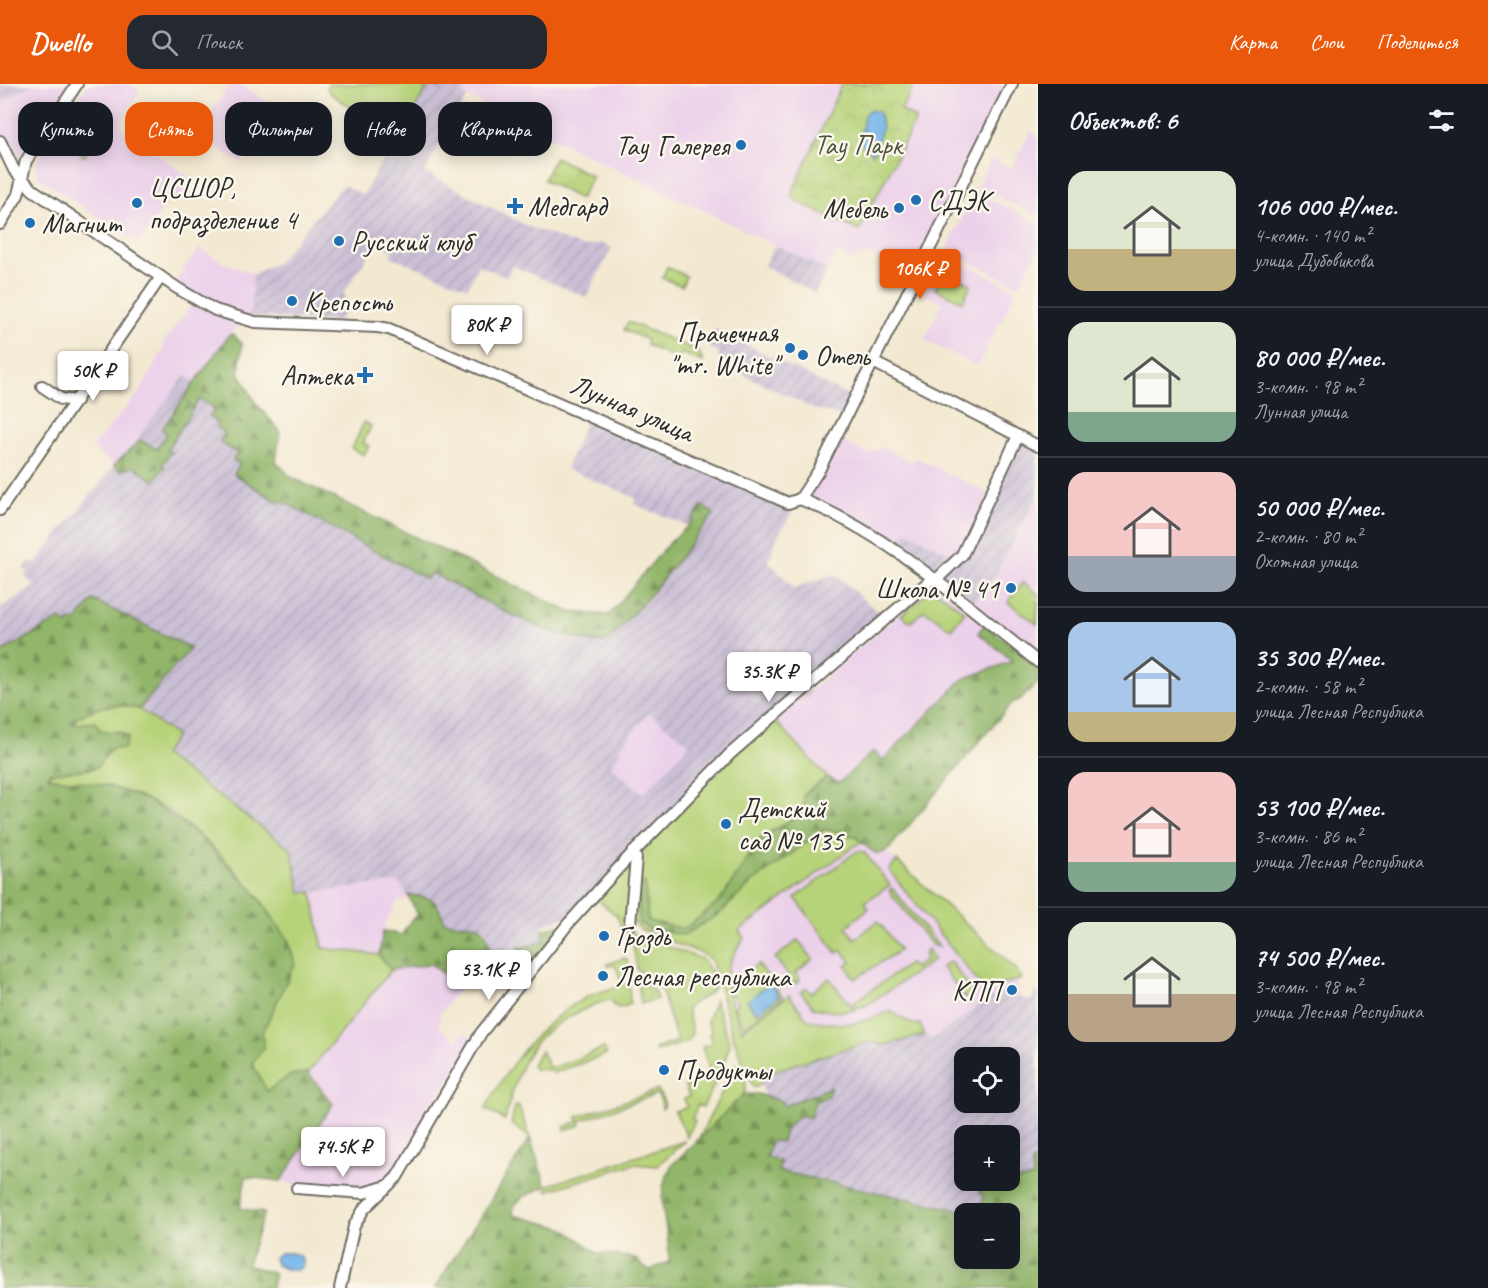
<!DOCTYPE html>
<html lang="ru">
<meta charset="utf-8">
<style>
:root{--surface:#171b24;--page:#242831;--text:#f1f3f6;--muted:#9ea1a6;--line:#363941;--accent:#ea580c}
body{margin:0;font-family:Caveat,sans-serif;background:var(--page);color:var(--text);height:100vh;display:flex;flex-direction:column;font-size:22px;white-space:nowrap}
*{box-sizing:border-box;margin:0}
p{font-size:20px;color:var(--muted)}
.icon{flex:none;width:33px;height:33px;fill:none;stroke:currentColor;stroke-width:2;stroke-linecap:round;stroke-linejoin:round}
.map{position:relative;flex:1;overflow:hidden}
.drawer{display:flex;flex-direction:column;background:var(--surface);width:450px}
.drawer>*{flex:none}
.banner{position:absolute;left:18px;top:18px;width:570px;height:54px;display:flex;gap:12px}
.buttons{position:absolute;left:954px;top:963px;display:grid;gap:12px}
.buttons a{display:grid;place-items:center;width:66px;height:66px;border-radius:12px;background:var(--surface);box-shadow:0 3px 15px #0003;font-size:30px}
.price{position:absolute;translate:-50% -51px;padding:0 14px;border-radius:6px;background:#fff;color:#222;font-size:20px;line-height:39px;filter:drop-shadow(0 2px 3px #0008)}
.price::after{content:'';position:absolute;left:50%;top:36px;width:18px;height:14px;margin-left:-9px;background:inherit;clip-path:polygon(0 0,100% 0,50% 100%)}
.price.current{background:var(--accent);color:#fff}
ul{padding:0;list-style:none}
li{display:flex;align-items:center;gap:18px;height:150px;padding:0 30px}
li+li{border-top:2px solid var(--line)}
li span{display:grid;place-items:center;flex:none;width:168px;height:120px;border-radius:18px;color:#555}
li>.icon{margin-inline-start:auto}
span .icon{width:72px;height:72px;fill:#fffc;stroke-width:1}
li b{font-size:26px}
h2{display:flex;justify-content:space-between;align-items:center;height:72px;padding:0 30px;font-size:26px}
.pill{padding:0 21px;border-radius:18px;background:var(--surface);box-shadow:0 3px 15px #0003;font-size:21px;line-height:54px}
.pill.current{background:var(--accent);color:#fff}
header{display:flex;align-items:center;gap:36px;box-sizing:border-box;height:84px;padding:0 30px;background:var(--accent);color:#fff}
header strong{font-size:28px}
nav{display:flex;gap:33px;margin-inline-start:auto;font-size:21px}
.search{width:420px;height:54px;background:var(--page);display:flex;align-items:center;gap:15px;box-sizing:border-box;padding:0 21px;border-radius:18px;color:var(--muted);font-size:22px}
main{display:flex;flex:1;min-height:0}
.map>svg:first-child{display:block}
.built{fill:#ecd1ea}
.industrial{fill:url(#industrial-furrows);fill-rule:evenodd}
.grass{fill:#b7d379;stroke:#717f52;stroke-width:1.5}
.forest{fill:url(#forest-firs);stroke:#5e704a;stroke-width:1.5}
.park{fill:url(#park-crowns);stroke:#717f52;stroke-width:1.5}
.water{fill:url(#water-ripples);stroke:#51718b;stroke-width:1.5}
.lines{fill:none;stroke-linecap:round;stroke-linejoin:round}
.minor-casing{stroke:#716e65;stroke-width:14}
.minor{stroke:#fff;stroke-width:10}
.poi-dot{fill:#1f6fb2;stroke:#fbf7ec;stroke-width:2}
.labels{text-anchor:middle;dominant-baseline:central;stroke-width:5;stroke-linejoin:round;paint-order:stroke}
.park-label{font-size:28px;fill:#4e553e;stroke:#fbf7ec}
.poi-label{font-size:28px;fill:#2b2b2b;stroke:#fbf7ec;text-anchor:start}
.street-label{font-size:28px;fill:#2b2b2b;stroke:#fbf7ec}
</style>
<header>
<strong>Dwello</strong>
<div class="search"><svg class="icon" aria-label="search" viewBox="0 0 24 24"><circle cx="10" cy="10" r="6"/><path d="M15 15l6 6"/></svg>Поиск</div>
<nav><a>Карта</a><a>Слои</a><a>Поделиться</a></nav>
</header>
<main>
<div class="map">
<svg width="1038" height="1204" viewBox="0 0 1038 1204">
<defs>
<pattern id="industrial-furrows" width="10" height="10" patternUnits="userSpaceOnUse" patternTransform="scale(1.5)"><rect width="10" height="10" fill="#cbbfd5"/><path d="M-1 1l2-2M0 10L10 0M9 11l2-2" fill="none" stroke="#aea4b7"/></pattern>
<pattern id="forest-firs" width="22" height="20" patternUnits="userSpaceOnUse" patternTransform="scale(1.5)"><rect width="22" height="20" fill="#91b569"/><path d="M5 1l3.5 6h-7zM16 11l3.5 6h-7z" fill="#779357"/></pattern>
<pattern id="park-crowns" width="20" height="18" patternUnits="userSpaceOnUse" patternTransform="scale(1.5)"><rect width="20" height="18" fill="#b7d379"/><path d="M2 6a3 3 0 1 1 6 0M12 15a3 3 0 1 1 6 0" fill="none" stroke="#9eb569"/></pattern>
<pattern id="water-ripples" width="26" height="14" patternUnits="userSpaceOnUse" patternTransform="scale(1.5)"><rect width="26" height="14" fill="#77b7eb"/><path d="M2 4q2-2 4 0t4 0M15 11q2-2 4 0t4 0" fill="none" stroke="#6295bf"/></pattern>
</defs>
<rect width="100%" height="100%" fill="#fbf7ec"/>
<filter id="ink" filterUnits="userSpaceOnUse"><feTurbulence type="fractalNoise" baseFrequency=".0167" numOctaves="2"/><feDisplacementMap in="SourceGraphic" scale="12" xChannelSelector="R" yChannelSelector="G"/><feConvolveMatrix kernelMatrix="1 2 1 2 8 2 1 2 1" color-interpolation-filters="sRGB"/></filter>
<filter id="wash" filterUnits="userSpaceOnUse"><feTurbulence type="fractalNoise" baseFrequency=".008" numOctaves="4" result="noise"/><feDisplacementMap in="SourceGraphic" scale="24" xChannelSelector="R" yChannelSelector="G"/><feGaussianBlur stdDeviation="1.35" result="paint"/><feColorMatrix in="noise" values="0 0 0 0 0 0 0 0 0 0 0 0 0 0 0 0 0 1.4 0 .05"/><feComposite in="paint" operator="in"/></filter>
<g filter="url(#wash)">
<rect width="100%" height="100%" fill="#f3e9d1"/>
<g class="built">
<path d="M31 0H71L22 70 14 73 0 50V20Z"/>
<path d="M88 0H130L140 7 121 38 123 46 192 95 177 118 170 114 138 160 38 93 35 80Z"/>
<path d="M230 0H241L279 26 241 79 206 56 210 49 202 42Z"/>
<path d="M467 0H842L791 111 796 117 858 147 916 35 901 26 915 0H1002L1004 4 911 191 869 170 851 176 836 168 827 186 467 13 463 10Z"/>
<path d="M1030 48 1038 52V132L977 103 991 75 1012 84Z"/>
<path d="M975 108 1038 139V165L1019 202 946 166Z"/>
<path d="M199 164 222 178 253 190 250 233 216 223 175 198Z"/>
<path d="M945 170 1017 206 977 282 924 256 942 219 925 210Z"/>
<path d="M194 217 240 238 195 298 186 292 139 353 140 356 114 382 92 363 139 309 164 264 161 262Z"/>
<path d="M837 355 869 370 882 363 911 378 917 374 988 409 967 455 954 472 906 447 896 463 810 414 809 410Z"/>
<path d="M1038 411V572L971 521 998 488Z"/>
<path d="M934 499 1027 574 856 722 775 637Z"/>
<path d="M649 629 691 660 643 710 610 681 621 667 619 665Z"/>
<path d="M852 746 885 767 1013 884 1022 916 1000 909 998 915 989 913 932 956 885 961 868 958 760 992 723 905 734 853 737 847Z"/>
<path d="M398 798 409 814 397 818 386 838 379 871 323 865 312 808Z"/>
<path d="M430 879 461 902 440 929V944L457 956 463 948 474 954 389 1097 360 1106 296 1102 281 1097 333 1020 308 989 391 886Z"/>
</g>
<g class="industrial">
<path d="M0 0H31L0 20Z"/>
<path d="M429 0 438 5 441 0H467L463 10 467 13 424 88 527 142 583 163 601 159 612 164 586 213 512 182 507 193 478 181 468 204 390 172 393 167 382 160 387 152 382 149 344 209 348 225 338 237 250 233 253 190 278 178 343 101 363 111 383 76 370 66 401 49Z"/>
<path d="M775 161 827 186 815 209 764 182Z"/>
<path d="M716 245 850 313 841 332 814 325 719 278V268L708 262Z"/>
<path d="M186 291 195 298 162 345 167 350 156 366 138 353Z"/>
<path d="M199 314 217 325 219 340 237 369 240 380 280 419 281 417 427 495 430 489 531 540 580 557 606 558 650 511 714 430 702 422 688 442 634 420 636 414 566 385 587 334 756 407 793 427 778 451 768 477 794 504 835 490 883 533 569 831 542 842 545 858 491 868 486 846 479 841 444 837 439 821 430 814 408 811 398 798 301 810 291 765 162 670 176 652 139 625 191 564 93 516 74 538 0 569V524L35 502 25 493 28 488 24 485 30 477 35 480 114 382 120 387 135 383 154 397 171 369 167 366ZM649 629 690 660 643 710 610 681 621 667 619 665Z"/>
<path d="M1016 355 1038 367V411L998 487 971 521 896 463 906 447 955 472 967 455Z"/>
<path d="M1035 907 1038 908V1076L1032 1078 1033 1094 980 1103 984 1110 980 1129 956 1127 777 1087 766 1073 772 1057 798 1032H810L815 1018 828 1012 830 1004 784 1022 781 1017 765 1014 760 992 868 958 885 961 924 951 932 956 989 913 998 915 999 908 1032 917ZM964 974H1010V1018H964ZM964 1052H1010V1096H964Z"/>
</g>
<g class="grass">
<path d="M328 0H441L439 5 429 0 401 49 370 66 358 53 354 25 331 10 327 4Z"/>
<path d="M87 37 101 47 84 72 70 62Z"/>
<path d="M944 187 971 200 963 218 935 205Z"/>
<path d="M1023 498 1038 510 1037 540 1008 518Z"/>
<path d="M933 504 965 528 951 545 924 526 911 538 901 531Z"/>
<path d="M119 619 139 625 176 652 163 671 291 765 301 809 312 808 323 864 379 871 391 886 308 989 291 991 267 1007 252 979 264 964 262 949 295 880C288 865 282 848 273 834 250 796 187 733 146 715 115 702 81 698 48 693L49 689 98 682 107 669 129 653 119 647 110 649 75 640 76 634 95 625Z"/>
<path d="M775 637 827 693 804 710 803 728 761 754 720 818 684 845 648 837 645 799 639 839 684 851 719 830 754 797 825 745 853 752 863 759 856 761 739 847 744 854C717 893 725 905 742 946L789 911 808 936C847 942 854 943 890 927L912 940H920L924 951 885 961 868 958 760 991 762 998 756 1003H753L733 953 712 877 703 870 642 846 634 839 640 769 732 673Z"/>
<path d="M857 767 864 768 890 801 865 818 869 824 846 843 855 855 878 837 900 866 855 895 846 882 851 878 842 866 837 869 795 814Z"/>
<path d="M897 777 1016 885 1022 895 989 904 982 903 889 786Z"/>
<path d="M629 778 631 794 625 853 617 832 595 814Z"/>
<path d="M892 804 939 863 932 861 889 807Z"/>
<path d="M631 849 702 875 711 888 714 904C706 915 695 915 687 925L692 948 689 957 656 968 655 965 677 957 661 905 637 885Z"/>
<path d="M798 856 813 875 796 889 800 895 795 900 775 874Z"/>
<path d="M928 865 934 876 865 922 857 924 853 919 909 880 915 884 926 875 924 869Z"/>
<path d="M624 874 627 875 630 889 620 895 615 881 608 882 607 880Z"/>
<path d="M950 877 973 908 965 914 942 883Z"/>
<path d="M758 880 783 913 744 943 734 923 737 919 727 904Z"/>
<path d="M829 894 855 926 835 928 814 924 801 908 806 904 811 909Z"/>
<path d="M629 899 630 920 621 924 614 922 611 915C588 922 556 937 539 955 520 976 511 1010 505 1036L485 1025C510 980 539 939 585 914 598 907 615 904 629 899Z"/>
<path d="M715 916 730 960 720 989 703 1023 698 1021 692 1035 695 1037 687 1053 675 1027 687 1023 684 1015 689 1013 685 1002 711 991 702 963 712 959 709 950 712 948 707 937Z"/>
<path d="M604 964 607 970 554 989 545 985 535 986 532 980 541 967 549 983H556Z"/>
<path d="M736 980C744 985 748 1001 744 1010L698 1056Z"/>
<path d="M658 1006 665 1020 662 1025 661 1016 657 1010 580 1037 581 1041 565 1046 564 1043 579 1037 577 1033Z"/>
<path d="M518 1021 530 1053 511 1040 515 1022Z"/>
<path d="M685 1057 657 1082 634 1080 547 1107 548 1101Z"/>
</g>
<g class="forest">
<path d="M233 250 242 260 239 288 255 318 280 347 276 378 291 393 570 528 609 531 669 459 688 442 702 422 714 430 650 511 606 559C543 555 486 516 431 489L427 495 282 417 279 419 234 390 240 380 233 376 237 369 219 358 225 349 216 343 218 340 210 332 216 325 199 315 167 366 171 368 162 381 165 383 154 397 135 383 120 387 114 382 140 356 156 365 167 350 162 345 228 252Z"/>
<path d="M93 516 191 564 139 625C113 618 100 622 76 634L75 640 95 638 100 646C110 649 119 647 129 652L124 665 112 664 98 682 92 685 50 689 48 693 109 702 148 716 199 752 252 805 288 855 295 880 262 949 264 964 252 979 267 1007 291 991 308 989 333 1020 281 1097 246 1093 240 1124 264 1129 247 1181 275 1190 271 1204H0V569L60 535 67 541 71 536 75 538Z"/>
<path d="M985 540 1038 582V599L1021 615 1012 619 889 765C873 778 866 758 853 752 845 748 834 747 825 745L754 797 719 830 684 851 649 845 639 839 638 796 645 799 648 837 685 845 720 817 761 754 803 728 804 710 827 693 839 699 873 667 883 676 963 595 1013 577 978 549Z"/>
<path d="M408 811C432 814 436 813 444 837 475 846 482 828 491 868L461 902 430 880 391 886 379 871 383 847 402 851 411 836 418 832Z"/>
<path d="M560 841 562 844 536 878 518 864 544 858 543 846Z"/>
<path d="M831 1003 828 1012 815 1018 810 1033 798 1032 785 1046 782 1058 772 1057 766 1073 780 1077 778 1087 972 1129 964 1130V1174H1010V1130L980 1129 984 1110H980V1103L1033 1094 1032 1078 1038 1076V1204H435L530 1054 546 1102 523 1113 514 1122 513 1131 563 1144 598 1169 636 1174 643 1183 650 1186 669 1178C671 1145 651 1112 672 1081L744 1010H757L781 1017 784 1022Z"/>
</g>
<g class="park">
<path d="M842 0H915L901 26 916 35 859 147 796 117 791 111Z"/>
<path d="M555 73 592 92 580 115 544 96Z"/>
<path d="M667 183 686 192 682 202 662 194Z"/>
<path d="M628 238 699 267 703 278 681 269 678 275 646 261 647 256 624 246Z"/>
<path d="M364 338 371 342 363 359 369 362 364 371 352 365Z"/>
<path d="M638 897 654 906 657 915 641 920Z"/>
</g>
<g class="water">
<path d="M869 26 879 28 882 44 873 70 860 59 864 31Z"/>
<path d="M770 899 779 912 757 929 747 917Z"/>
<path d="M280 1169H292L301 1173 303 1181 298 1186H289L276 1181 274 1173Z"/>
</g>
</g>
<g filter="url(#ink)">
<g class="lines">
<g class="minor-casing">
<g id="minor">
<path d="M0 57 14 86 33 106 177 204 215 226 255 238 378 243 389 245 788 419 800 415C890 450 963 519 1038 578"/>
<path d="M0 140 18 111 26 77 77 0"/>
<path d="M873 278 1038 362"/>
<path d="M42 302 61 315 76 317"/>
<path d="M800 415 819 386 1012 0"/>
<path d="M0 426 161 193"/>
<path d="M936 496 962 471 1018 352"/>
<path d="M630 840 636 774 632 769"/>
<path d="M297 1104 363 1109 384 1103"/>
<path d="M340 1204 354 1142 364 1125 397 1093 481 949 568 840 624 778 730 670 933 494"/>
</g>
</g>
<use href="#minor" class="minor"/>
</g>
</g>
<g class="poi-dot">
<circle cx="741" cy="61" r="6"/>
<circle cx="916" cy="116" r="6"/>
<circle cx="137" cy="119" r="6"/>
<path d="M512 113h6v6h6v6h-6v6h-6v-6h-6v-6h6z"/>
<circle cx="899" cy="124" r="6"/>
<circle cx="30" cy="139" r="6"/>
<circle cx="339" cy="157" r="6"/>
<circle cx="292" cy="217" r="6"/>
<circle cx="790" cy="264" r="6"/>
<circle cx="803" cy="271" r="6"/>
<path d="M362 282h6v6h6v6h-6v6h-6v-6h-6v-6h6z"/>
<circle cx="1011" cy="504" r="6"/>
<circle cx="726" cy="740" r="6"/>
<circle cx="604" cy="852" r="6"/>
<circle cx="603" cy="892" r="6"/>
<circle cx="1012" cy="906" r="6"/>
<circle cx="664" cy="986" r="6"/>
</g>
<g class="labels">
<g class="park-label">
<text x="858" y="60">Тау Парк</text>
</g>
<g class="poi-label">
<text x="729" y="61" text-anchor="end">Тау Галерея</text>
<text x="149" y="103">ЦСШОР,<tspan x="149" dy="32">подразделение 4</tspan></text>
<text x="928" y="116">СДЭК</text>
<text x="528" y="122">Медгард</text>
<text x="887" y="124" text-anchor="end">Мебель</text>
<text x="42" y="139">Магнит</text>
<text x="351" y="157">Русский клуб</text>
<text x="304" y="217">Крепость</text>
<text x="778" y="248" text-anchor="end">Прачечная<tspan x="778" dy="32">"mr. White"</tspan></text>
<text x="815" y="271">Отель</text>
<text x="353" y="291" text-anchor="end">Аптека</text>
<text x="999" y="504" text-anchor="end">Школа № 41</text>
<text x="738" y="724">Детский<tspan x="738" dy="32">сад № 135</tspan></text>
<text x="616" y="852">Гроздь</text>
<text x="615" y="892">Лесная республика</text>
<text x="1000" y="906" text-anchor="end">КПП</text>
<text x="676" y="986">Продукты</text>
</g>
<g class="street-label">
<text transform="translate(632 324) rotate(23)">Лунная улица</text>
</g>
</g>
</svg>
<div class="buttons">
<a><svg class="icon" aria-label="locate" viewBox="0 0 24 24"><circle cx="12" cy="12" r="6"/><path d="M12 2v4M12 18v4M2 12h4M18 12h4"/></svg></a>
<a>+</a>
<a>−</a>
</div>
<b class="price current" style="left:920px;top:216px">106K ₽</b>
<b class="price" style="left:487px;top:272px">80K ₽</b>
<b class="price" style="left:93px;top:318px">50K ₽</b>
<b class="price" style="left:769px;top:619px">35.3K ₽</b>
<b class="price" style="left:489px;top:917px">53.1K ₽</b>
<b class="price" style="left:343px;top:1094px">74.5K ₽</b>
<div class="banner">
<a class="pill">Купить</a>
<a class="pill current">Снять</a>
<a class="pill">Фильтры</a>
<a class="pill">Новое</a>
<a class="pill">Квартира</a>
</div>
</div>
<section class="drawer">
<h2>Объектов: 6<svg class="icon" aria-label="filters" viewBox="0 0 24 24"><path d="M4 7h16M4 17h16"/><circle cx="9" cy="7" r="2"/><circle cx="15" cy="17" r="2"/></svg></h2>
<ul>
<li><span style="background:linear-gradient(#dfe7d0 65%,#c2b280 0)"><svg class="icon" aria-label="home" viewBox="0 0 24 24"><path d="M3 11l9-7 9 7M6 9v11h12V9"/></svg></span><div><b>106 000 ₽/мес.</b><p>4-комн. · 140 m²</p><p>улица Дубовикова</p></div></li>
<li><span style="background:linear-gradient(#dfe7d0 75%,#7fa58c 0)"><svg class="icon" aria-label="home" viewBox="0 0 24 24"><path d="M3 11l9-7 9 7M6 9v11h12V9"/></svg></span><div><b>80 000 ₽/мес.</b><p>3-комн. · 98 m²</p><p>Лунная улица</p></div></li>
<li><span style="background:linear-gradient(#f6c9c9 70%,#9aa5b1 0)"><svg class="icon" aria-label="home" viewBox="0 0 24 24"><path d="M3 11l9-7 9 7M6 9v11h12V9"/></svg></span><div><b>50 000 ₽/мес.</b><p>2-комн. · 80 m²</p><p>Охотная улица</p></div></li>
<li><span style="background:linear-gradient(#a9c7e8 75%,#c2b280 0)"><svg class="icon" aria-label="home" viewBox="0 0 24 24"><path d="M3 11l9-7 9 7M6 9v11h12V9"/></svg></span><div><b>35 300 ₽/мес.</b><p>2-комн. · 58 m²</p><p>улица Лесная Республика</p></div></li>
<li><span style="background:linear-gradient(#f6c9c9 75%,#7fa58c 0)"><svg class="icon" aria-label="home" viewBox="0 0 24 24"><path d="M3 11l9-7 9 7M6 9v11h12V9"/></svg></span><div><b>53 100 ₽/мес.</b><p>3-комн. · 86 m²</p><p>улица Лесная Республика</p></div></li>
<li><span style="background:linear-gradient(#dfe7d0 60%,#b9a48a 0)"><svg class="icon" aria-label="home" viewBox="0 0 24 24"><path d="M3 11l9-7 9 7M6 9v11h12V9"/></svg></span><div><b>74 500 ₽/мес.</b><p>3-комн. · 98 m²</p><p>улица Лесная Республика</p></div></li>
</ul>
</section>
</main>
